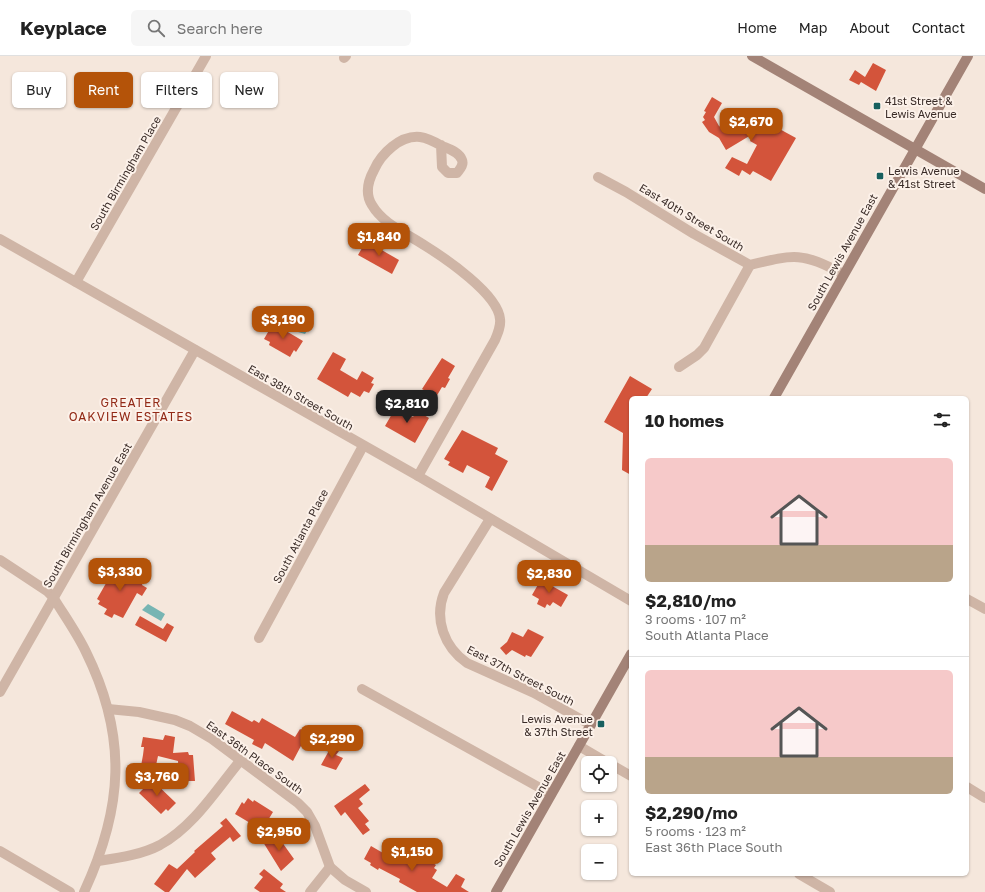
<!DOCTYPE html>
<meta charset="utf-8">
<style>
:root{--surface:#fff;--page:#f6f6f6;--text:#222;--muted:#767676;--line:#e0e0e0;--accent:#b45309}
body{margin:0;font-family:"Golos Text",sans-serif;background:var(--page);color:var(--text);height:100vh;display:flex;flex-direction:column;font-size:15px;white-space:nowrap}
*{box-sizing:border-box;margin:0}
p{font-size:13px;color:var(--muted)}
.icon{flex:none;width:22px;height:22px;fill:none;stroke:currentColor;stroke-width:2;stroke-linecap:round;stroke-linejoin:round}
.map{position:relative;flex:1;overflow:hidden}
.side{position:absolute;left:629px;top:340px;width:340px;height:480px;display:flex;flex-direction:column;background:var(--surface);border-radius:6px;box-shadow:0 1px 3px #0004}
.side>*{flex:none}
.hud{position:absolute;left:12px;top:16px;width:380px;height:36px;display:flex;gap:8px}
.controls{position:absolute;left:581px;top:700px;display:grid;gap:8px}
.controls a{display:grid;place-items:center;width:36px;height:36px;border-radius:6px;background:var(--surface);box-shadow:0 1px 3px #0004;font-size:20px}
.price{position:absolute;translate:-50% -34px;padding:0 9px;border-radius:8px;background:var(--accent);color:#fff;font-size:13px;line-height:26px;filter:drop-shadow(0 1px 2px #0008)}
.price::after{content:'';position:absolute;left:50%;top:24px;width:12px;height:9px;margin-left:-6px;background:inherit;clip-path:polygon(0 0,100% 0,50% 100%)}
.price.selected{background:#222;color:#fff}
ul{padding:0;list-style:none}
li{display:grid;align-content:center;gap:8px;height:212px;padding:0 16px}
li+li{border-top:1px solid var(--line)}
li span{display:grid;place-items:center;height:124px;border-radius:6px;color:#555}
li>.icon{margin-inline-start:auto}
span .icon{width:72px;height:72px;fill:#fffc;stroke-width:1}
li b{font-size:17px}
h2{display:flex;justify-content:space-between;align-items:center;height:48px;padding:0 16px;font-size:17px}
.chip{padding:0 14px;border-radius:6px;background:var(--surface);box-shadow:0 1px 3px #0004;font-size:14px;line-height:36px}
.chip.selected{background:var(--accent);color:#fff}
header{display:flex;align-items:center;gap:24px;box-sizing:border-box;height:56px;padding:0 20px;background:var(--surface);border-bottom:1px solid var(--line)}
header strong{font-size:19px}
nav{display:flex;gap:22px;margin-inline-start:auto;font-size:14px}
.search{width:280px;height:36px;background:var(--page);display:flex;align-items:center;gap:10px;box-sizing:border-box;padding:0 14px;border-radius:6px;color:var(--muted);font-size:15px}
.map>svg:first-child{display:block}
.water{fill:#77b5b3}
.building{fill:#d3543b}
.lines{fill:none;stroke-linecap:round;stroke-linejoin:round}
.minor{stroke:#cfb5a6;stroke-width:10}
.tertiary{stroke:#cfb5a6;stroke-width:10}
.secondary{stroke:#a38377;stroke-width:10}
.poi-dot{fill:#18605f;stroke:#fcf1e9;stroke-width:1.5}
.labels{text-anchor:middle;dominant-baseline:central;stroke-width:4;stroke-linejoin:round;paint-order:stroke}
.poi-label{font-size:11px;fill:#3a2c28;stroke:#fcf1e9;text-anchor:start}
.street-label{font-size:11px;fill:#3a2c28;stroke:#fcf1e9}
.neighbourhood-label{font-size:12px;letter-spacing:1px;fill:#922a17;stroke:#fcf1e9}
</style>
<header>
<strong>Keyplace</strong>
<div class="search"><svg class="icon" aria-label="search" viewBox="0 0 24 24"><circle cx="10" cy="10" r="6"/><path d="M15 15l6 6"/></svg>Search here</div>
<nav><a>Home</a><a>Map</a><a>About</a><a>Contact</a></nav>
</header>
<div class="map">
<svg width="985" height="836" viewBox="0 0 985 836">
<rect width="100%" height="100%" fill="#f5e7dc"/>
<g class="water">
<path d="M306 260 313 265 305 278 298 276V274Z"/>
<path d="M148 548 165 558 161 565 142 554Z"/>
</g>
<g class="building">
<path d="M873 7 886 14 876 35 861 26 859 29 849 24 855 14 865 21Z"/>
<path d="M712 41 722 47 714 61 719 70 728 75 738 56 749 61 750 59 773 72 774 70 796 82 771 125 753 115 750 119 742 114 739 120 725 112 732 101 747 108 757 89 750 85 756 76 726 94 719 82 709 76 702 66 705 64 703 61 706 56 704 55Z"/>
<path d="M366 185 399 204 392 218 358 199Z"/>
<path d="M275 264 282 269 281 272 303 285 296 296 294 294 290 301 269 289 270 286 264 283Z"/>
<path d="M333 296 346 303 340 314 357 324 362 315 374 322 371 327 374 328 369 337 364 335 360 341 351 336 348 341 317 323Z"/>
<path d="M442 302 455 310 448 322 450 323 445 332 442 331 436 341 422 333Z"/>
<path d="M630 320 652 333 646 342H631V419L622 414 623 377 604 366Z"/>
<path d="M396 351 413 361 417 355 429 362 415 387 385 370Z"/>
<path d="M462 374 498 392 495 398 508 405 492 435 485 431 490 421 467 409 463 417 448 409 450 406 444 403Z"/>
<path d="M117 508 127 514 126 516 143 526 142 529 147 532 142 540 137 537 123 562 114 558 112 562 104 558 107 553 98 548 100 545 97 543Z"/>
<path d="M543 520 554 527 552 530 568 539 561 551 553 546 550 550 547 548 545 552 537 548 539 543 532 539Z"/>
<path d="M140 560 163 573 167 567 174 571 166 586 135 569Z"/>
<path d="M528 573 544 581 531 601 526 599 525 601 512 594 506 599 500 592 507 586 512 576 523 581Z"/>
<path d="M232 655 252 666 254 664 259 667 262 662 295 681 300 673 316 682 310 693 302 688 293 705 265 687 262 693 252 688 254 684 225 668Z"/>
<path d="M165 679 175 681 173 697 188 696 189 699H193L195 725H179L178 705 158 700 155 714 141 710 143 699 144 691H141L143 681 163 684Z"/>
<path d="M331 691 339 695 336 699 343 702 336 714 321 709Z"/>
<path d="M152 724 176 747 168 755 166 753 161 758 139 737Z"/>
<path d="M365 728 370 734 359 743 363 748 358 752 369 765 365 768 370 774 363 779 345 756 341 760 334 750Z"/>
<path d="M248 742 253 746 254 744 273 756 262 774 235 758 242 746 244 748Z"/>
<path d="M226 762 241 780 233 786 230 781 211 797 216 803 195 822 187 813 169 836H165L154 828 169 808 177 813 195 796 194 795 223 770 220 767Z"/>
<path d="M274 778 278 783 279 782 294 803 281 815 263 786Z"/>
<path d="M371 790 390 801 395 791 426 808 428 804 436 809 434 812 437 814 432 822 447 831 456 818 465 823 461 831 469 836H417L399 826 400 823 379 812 378 814 370 809 371 807 364 803Z"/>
<path d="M264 813 283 828 280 832 286 836H260L254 832 263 821 259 818Z"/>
</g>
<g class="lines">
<g class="minor">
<path d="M344 2 346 0"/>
<path d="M598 121 626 136 694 178 750 209C795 198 802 196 843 218"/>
<path d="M0 183 418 420 631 545"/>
<path d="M76 226 206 0"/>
<path d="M679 311 697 299 704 292 750 209"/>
<path d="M418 420 495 284C498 277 501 270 500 263 498 238 445 202 424 189 406 177 383 168 372 149 365 138 368 125 374 114 381 98 400 79 420 81 428 82 435 86 442 90 449 93 459 96 462 104 464 109 460 113 457 117H448L442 111 441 89"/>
<path d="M490 463 444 537C434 563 444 591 467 607L534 637 591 669"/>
<path d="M0 504 47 535 53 541C64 559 77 577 86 596 128 681 123 752 84 836"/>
<path d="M967 543 985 553"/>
<path d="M259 582 363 390"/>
<path d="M362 633 551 738"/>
<path d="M0 636 195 294"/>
<path d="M108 653 139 656 175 664 190 670 212 683 298 747 307 756 315 770 330 811 345 824 366 836"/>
<path d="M579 690 608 707"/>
<path d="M610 708 631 720"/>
<path d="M967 731 985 742"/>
<path d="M98 805C118 802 141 799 160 789 194 770 216 734 240 705"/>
<path d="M799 818 830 836"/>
<path d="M310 836 330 811"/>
</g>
<path class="tertiary" d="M0 795 70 836"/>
<g class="secondary">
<path d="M752 0 985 133"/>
<path d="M774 342 968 0"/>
<path d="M496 836 631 598"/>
</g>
</g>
<g class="poi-dot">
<rect x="873" y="46" width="8" height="8" rx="2"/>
<rect x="876" y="116" width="8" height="8" rx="2"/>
<rect x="597" y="664" width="8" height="8" rx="2"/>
</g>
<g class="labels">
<g class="poi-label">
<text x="885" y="44">41st Street &amp;<tspan x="885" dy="13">Lewis Avenue</tspan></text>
<text x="888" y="114">Lewis Avenue<tspan x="888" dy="13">&amp; 41st Street</tspan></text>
<text x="593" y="662" text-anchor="end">Lewis Avenue<tspan x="593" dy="13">&amp; 37th Street</tspan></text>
</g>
<g class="street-label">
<text transform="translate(125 117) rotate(-60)">South Birmingham Place</text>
<text transform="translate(692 161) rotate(31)">East 40th Street South</text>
<text transform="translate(842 196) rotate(-61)">South Lewis Avenue East</text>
<text transform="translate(301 341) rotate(30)">East 38th Street South</text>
<text transform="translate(87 459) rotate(-60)">South Birmingham Avenue East</text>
<text transform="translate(300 480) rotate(-62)">South Atlanta Place</text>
<text transform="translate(521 619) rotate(27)">East 37th Street South</text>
<text transform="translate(255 701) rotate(36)">East 36th Place South</text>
<text transform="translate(529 753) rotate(-60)">South Lewis Avenue East</text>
</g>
<g class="neighbourhood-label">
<text x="131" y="346">GREATER<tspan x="131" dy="14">OAKVIEW ESTATES</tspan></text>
</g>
</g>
</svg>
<div class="controls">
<a><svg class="icon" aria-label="locate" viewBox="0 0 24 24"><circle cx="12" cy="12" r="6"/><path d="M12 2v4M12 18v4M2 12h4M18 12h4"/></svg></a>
<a>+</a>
<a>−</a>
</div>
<b class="price" style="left:751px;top:86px">$2,670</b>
<b class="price" style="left:379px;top:201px">$1,840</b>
<b class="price" style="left:283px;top:284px">$3,190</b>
<b class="price selected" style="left:407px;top:368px">$2,810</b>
<b class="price" style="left:120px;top:536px">$3,330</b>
<b class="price" style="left:549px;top:538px">$2,830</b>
<b class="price" style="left:332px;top:703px">$2,290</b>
<b class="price" style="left:157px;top:741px">$3,760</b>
<b class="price" style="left:279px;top:796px">$2,950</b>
<b class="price" style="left:412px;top:816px">$1,150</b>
<div class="hud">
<a class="chip">Buy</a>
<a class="chip selected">Rent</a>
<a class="chip">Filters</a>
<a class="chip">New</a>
</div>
<section class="side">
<h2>10 homes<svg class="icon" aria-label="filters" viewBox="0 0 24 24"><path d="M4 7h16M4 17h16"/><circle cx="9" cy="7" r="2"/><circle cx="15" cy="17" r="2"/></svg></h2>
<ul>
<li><span style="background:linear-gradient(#f6c9c9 70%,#b9a48a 0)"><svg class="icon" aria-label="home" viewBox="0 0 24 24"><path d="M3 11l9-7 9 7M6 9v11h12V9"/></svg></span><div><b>$2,810/mo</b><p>3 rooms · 107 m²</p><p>South Atlanta Place</p></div></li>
<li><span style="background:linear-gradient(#f6c9c9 70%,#b9a48a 0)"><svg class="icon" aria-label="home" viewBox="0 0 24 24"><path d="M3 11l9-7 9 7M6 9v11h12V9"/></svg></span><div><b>$2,290/mo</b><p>5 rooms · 123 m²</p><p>East 36th Place South</p></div></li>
</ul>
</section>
</div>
